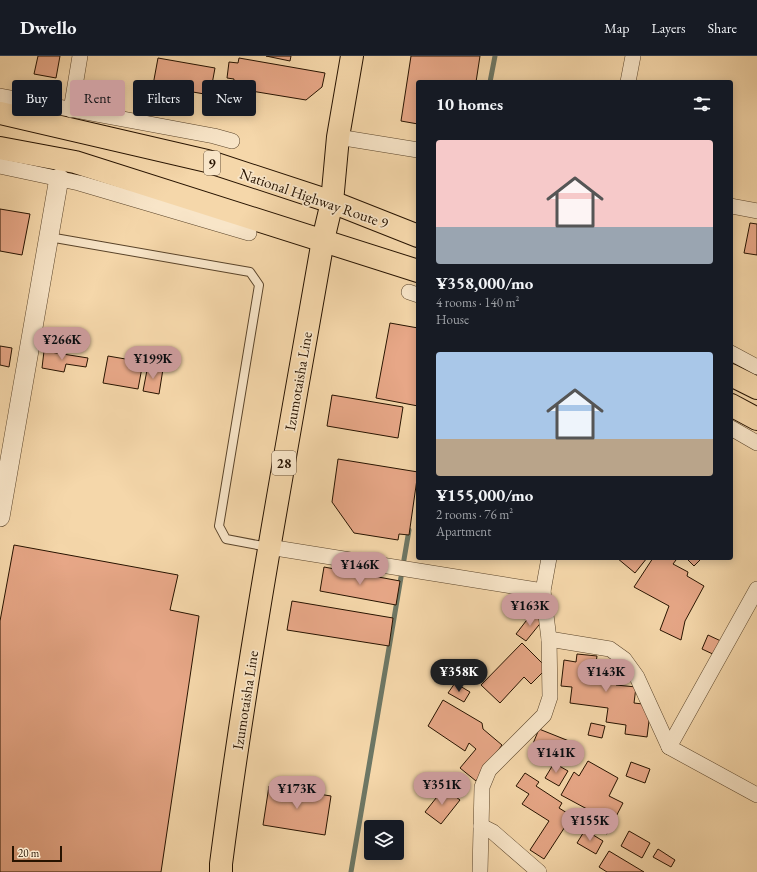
<!DOCTYPE html>
<meta charset="utf-8">
<style>
:root{--surface:#171b24;--page:#242831;--text:#f1f3f6;--muted:#9ea1a6;--line:#363941;--accent:#c59692}
body{margin:0;font-family:"EB Garamond",serif;background:var(--page);color:var(--text);height:100vh;display:flex;flex-direction:column;font-size:15px;white-space:nowrap}
*{box-sizing:border-box;margin:0}
p{font-size:13px;color:var(--muted)}
.icon{flex:none;width:22px;height:22px;fill:none;stroke:currentColor;stroke-width:2;stroke-linecap:round;stroke-linejoin:round}
.map{position:relative;flex:1;overflow:hidden}
.drawer{position:absolute;left:416px;top:24px;width:317px;height:480px;display:flex;flex-direction:column;background:var(--surface);border-radius:4px;box-shadow:0 2px 10px #0003}
.drawer>*{flex:none}
.hud{position:absolute;left:12px;top:24px;width:344px;height:36px;display:flex;gap:8px}
.buttons{position:absolute;left:364px;top:764px;display:grid;gap:8px}
.buttons a{display:grid;place-items:center;width:40px;height:40px;border-radius:4px;background:var(--surface);box-shadow:0 2px 10px #0003;font-size:20px}
.scale{position:absolute;left:12px;bottom:10px;width:50px;box-sizing:border-box;padding-left:4px;border:2px solid #271300;border-top:0;font-size:11px;line-height:14px;white-space:nowrap;color:#271300;-webkit-text-stroke:3px #f8e5c8;paint-order:stroke}
.price{position:absolute;translate:-50% -34px;padding:0 9px;border-radius:14px;background:var(--accent);color:#111;font-size:13px;line-height:26px;filter:drop-shadow(0 1px 2px #0008)}
.price::after{content:'';position:absolute;left:50%;top:24px;width:12px;height:9px;margin-left:-6px;background:inherit;clip-path:polygon(0 0,100% 0,50% 100%)}
.price.selected{background:#222;color:#fff}
ul{padding:0;list-style:none}
li{display:grid;align-content:center;gap:8px;height:212px;padding:0 20px}
li span{display:grid;place-items:center;height:124px;border-radius:4px;color:#555}
li>.icon{margin-inline-start:auto}
span .icon{width:72px;height:72px;fill:#fffc;stroke-width:1}
li b{font-size:17px}
h2{display:flex;justify-content:space-between;align-items:center;height:48px;padding:0 20px;font-size:17px}
.pill{padding:0 14px;border-radius:4px;background:var(--surface);box-shadow:0 2px 10px #0003;font-size:14px;line-height:36px}
.pill.selected{background:var(--accent);color:#111}
header{display:flex;align-items:center;gap:24px;box-sizing:border-box;height:56px;padding:0 20px;background:var(--surface);border-bottom:1px solid var(--line)}
header strong{font-size:19px}
nav{display:flex;gap:22px;margin-inline-start:auto;font-size:14px}
.map>svg:first-child{display:block}
.lines{fill:none;stroke-linecap:round;stroke-linejoin:round}
.stream{stroke:#6d7765;stroke-width:5}
.building{fill:#e7a787;stroke:#271300}
.service-casing{stroke:#5a442a;stroke-width:10}
.minor-casing{stroke:#5a442a;stroke-width:16}
.tertiary-casing{stroke:#5a442a;stroke-width:20}
.primary-casing{stroke:#271300;stroke-width:24}
.trunk-casing{stroke:#271300;stroke-width:24}
.service{stroke:#f8e5c8;stroke-width:8}
.minor{stroke:#f8e5c8;stroke-width:15}
.tertiary{stroke:#f8e5c8;stroke-width:19}
.primary{stroke:#f5d7aa;stroke-width:22}
.trunk{stroke:#f5d7aa;stroke-width:22}
.labels{text-anchor:middle;dominant-baseline:central;stroke-width:3.5;stroke-linejoin:round;paint-order:stroke}
.shield{fill:#f8e5c8;stroke:#66523c;stroke-width:1}
.shield-label{font-size:14px;font-weight:bold;fill:#271300}
.street-label{font-size:15px;fill:#271300;stroke:#f8e5c8}
</style>
<header>
<strong>Dwello</strong>
<nav><a>Map</a><a>Layers</a><a>Share</a></nav>
</header>
<div class="map">
<svg width="757" height="816" viewBox="0 0 757 816">
<rect width="100%" height="100%" fill="#f5d7aa"/>
<filter id="stains"><feTurbulence type="fractalNoise" baseFrequency=".005" numOctaves="4"/><feColorMatrix values="0 0 0 0 .2 0 0 0 0 .09 0 0 0 0 .02 0 0 0 .5 -.17"/></filter>
<radialGradient id="worn" r=".72"><stop offset=".6" stop-color="#630" stop-opacity="0"/><stop offset="1" stop-color="#630" stop-opacity=".3"/></radialGradient>
<g class="lines">
<g class="stream">
<path d="M490 26 495 0"/>
<path d="M351 816 409 474"/>
</g>
</g>
<g class="building">
<path d="M38 0H60L56 22 34 18Z"/>
<path d="M266 0H291L290 5Z"/>
<path d="M411 0H480L476 26H418V68L401 65Z"/>
<path d="M158 2 215 12 210 39 153 29Z"/>
<path d="M239 2 325 17 322 31 306 44 233 32 234 23 227 22 229 6 238 7Z"/>
<path d="M0 153 30 158 22 199 0 195Z"/>
<path d="M750 167 757 168V199L744 197Z"/>
<path d="M390 267 418 272V350L376 342Z"/>
<path d="M0 290 12 292 9 311 0 309Z"/>
<path d="M44 295 88 302 86 311 66 308 64 316 42 312Z"/>
<path d="M108 300 143 306 138 333 103 327Z"/>
<path d="M148 309 163 313 159 338 143 335Z"/>
<path d="M332 339 403 351 398 382 327 370Z"/>
<path d="M338 403 418 416 409 479 399 478 398 484 354 477 332 446Z"/>
<path d="M14 489 178 519 170 554 199 560 161 816H0V565Z"/>
<path d="M617 502H647L635 517Z"/>
<path d="M653 502H673L676 504 673 508 688 516 687 520 704 530 685 565 681 584 660 574 669 550 634 531Z"/>
<path d="M686 502H702L694 510Z"/>
<path d="M324 511 400 525 396 549 320 535Z"/>
<path d="M292 545 393 562 389 590 287 574Z"/>
<path d="M533 556 543 564 526 585 516 578Z"/>
<path d="M708 579 723 586 717 600 702 593Z"/>
<path d="M522 587 547 612 531 628 524 621 500 647 481 629Z"/>
<path d="M577 598 597 600 596 607 619 610 616 629 636 631 634 647 651 649 647 681 625 678 626 669 606 666 608 652 570 647 572 631 561 630 564 604 576 606Z"/>
<path d="M455 627 470 636 464 646 448 637Z"/>
<path d="M443 644 482 667 483 673 502 689 476 725 460 712 476 693 469 687 465 695 428 670Z"/>
<path d="M591 667 605 670 602 682 588 679Z"/>
<path d="M539 673 574 687 565 709 530 695Z"/>
<path d="M588 705 618 722 609 740 623 747 607 778 594 771 600 760 561 739 574 716 579 720Z"/>
<path d="M631 706 650 713 645 727 626 720Z"/>
<path d="M554 707 568 715 559 730 545 722Z"/>
<path d="M525 717 539 726 536 730 562 747 559 752 572 760 544 803 530 794 549 765 522 748 529 738 516 730Z"/>
<path d="M269 730 331 740 325 779 263 769Z"/>
<path d="M444 732 460 744 441 768 425 756Z"/>
<path d="M585 774 603 785 596 798 577 787Z"/>
<path d="M629 775 650 787 642 802 621 790Z"/>
<path d="M658 793 675 804 671 811 653 801Z"/>
<path d="M609 795 644 816H607L599 811Z"/>
</g>
<g class="lines">
<g class="service-casing">
<path id="service" d="M49 181 250 216 259 229 219 470 226 483 268 491"/>
</g>
<g class="minor-casing">
<g id="minor">
<path d="M628 26 633 0"/>
<path d="M0 40 214 80 232 85"/>
<path d="M71 54 80 0"/>
<path d="M338 81 418 94"/>
<path d="M0 110 79 127 249 177"/>
<path d="M731 150 757 155"/>
<path d="M409 236 418 239"/>
<path d="M731 297 757 311"/>
<path d="M731 372 757 387"/>
<path d="M269 491 543 535"/>
<path d="M757 533 669 691 757 739"/>
<path d="M549 583 610 593 624 603 637 621 669 691"/>
<path d="M481 770 493 776 539 816"/>
<path d="M480 816 482 731 489 714 544 659 550 641 549 583 543 535 549 502"/>
</g>
</g>
<g class="tertiary-casing">
<path id="tertiary" d="M0 461 59 122"/>
</g>
<g class="primary-casing">
<path id="primary" d="M221 816V808C248 599 287 391 323 184L332 146 338 81 352 0"/>
</g>
<g class="trunk-casing">
<g id="trunk">
<path d="M0 57 207 105 332 146 418 180"/>
<path d="M0 92 75 106 418 215"/>
<path d="M731 319 757 332"/>
<path d="M731 349 757 363"/>
</g>
</g>
<use href="#service" class="service"/>
<use href="#minor" class="minor"/>
<use href="#tertiary" class="tertiary"/>
<use href="#primary" class="primary"/>
<use href="#trunk" class="trunk"/>
</g>
<g class="labels">
<g class="shield">
<rect x="204" y="95" width="16" height="24" rx="3"/>
<rect x="272" y="395" width="24" height="24" rx="3"/>
</g>
<g class="shield-label">
<text x="212" y="107">9</text>
<text x="284" y="407">28</text>
</g>
<g class="street-label">
<text transform="translate(314 142) rotate(19)">National Highway Route 9</text>
<text transform="translate(298 325) rotate(-80)">Izumotaisha Line</text>
<text transform="translate(245 644) rotate(-81)">Izumotaisha Line</text>
</g>
</g>
<rect width="100%" height="100%" filter="url(#stains)"/>
<rect width="100%" height="100%" fill="url(#worn)"/>
</svg>
<div class="buttons">
<a><svg class="icon" aria-label="layers" viewBox="0 0 24 24"><path d="M12 4l9 5-9 5-9-5zM3 14l9 5 9-5"/></svg></a>
</div>
<div class="scale">20 m</div>
<b class="price" style="left:62px;top:305px">¥266K</b>
<b class="price" style="left:153px;top:324px">¥199K</b>
<b class="price" style="left:360px;top:530px">¥146K</b>
<b class="price" style="left:530px;top:571px">¥163K</b>
<b class="price selected" style="left:459px;top:637px">¥358K</b>
<b class="price" style="left:606px;top:637px">¥143K</b>
<b class="price" style="left:556px;top:718px">¥141K</b>
<b class="price" style="left:442px;top:750px">¥351K</b>
<b class="price" style="left:297px;top:754px">¥173K</b>
<b class="price" style="left:590px;top:786px">¥155K</b>
<div class="hud">
<a class="pill">Buy</a>
<a class="pill selected">Rent</a>
<a class="pill">Filters</a>
<a class="pill">New</a>
</div>
<section class="drawer">
<h2>10 homes<svg class="icon" aria-label="filters" viewBox="0 0 24 24"><path d="M4 7h16M4 17h16"/><circle cx="9" cy="7" r="2"/><circle cx="15" cy="17" r="2"/></svg></h2>
<ul>
<li><span style="background:linear-gradient(#f6c9c9 70%,#9aa5b1 0)"><svg class="icon" aria-label="home" viewBox="0 0 24 24"><path d="M3 11l9-7 9 7M6 9v11h12V9"/></svg></span><div><b>¥358,000/mo</b><p>4 rooms · 140 m²</p><p>House</p></div></li>
<li><span style="background:linear-gradient(#a9c7e8 70%,#b9a48a 0)"><svg class="icon" aria-label="home" viewBox="0 0 24 24"><path d="M3 11l9-7 9 7M6 9v11h12V9"/></svg></span><div><b>¥155,000/mo</b><p>2 rooms · 76 m²</p><p>Apartment</p></div></li>
</ul>
</section>
</div>
